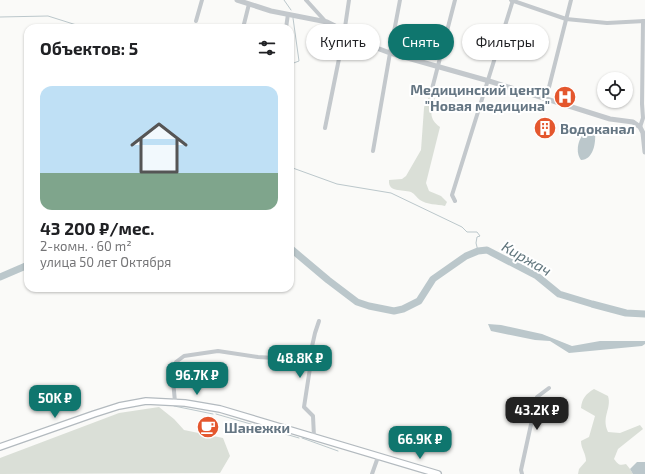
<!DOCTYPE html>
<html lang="ru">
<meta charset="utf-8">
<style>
:root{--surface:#fff;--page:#f2f2f2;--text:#202124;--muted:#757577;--accent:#0f766e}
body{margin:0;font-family:"Exo 2",sans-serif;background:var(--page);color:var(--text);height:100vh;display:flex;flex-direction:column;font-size:15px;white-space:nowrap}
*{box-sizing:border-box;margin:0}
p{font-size:13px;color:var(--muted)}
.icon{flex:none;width:22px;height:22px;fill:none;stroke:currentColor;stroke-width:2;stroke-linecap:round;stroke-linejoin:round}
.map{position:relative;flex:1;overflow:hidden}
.details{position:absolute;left:24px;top:24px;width:270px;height:268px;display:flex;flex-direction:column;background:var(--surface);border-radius:12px;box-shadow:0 1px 3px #0004}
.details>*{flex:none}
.hud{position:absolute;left:306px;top:24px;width:279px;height:36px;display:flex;gap:8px}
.fabs{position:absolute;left:597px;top:72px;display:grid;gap:8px}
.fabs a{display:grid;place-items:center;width:36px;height:36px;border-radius:50%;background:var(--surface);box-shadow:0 1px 3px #0004;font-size:20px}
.price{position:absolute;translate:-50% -34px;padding:0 9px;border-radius:8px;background:var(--accent);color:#fff;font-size:13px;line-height:26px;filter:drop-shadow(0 1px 2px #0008)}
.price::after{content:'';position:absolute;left:50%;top:24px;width:12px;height:9px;margin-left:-6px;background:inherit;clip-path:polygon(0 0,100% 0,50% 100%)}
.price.active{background:#222;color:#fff}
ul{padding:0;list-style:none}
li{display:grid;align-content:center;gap:8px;height:212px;padding:0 16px}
li span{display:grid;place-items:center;height:124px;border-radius:12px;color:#555}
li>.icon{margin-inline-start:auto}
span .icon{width:72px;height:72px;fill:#fffc;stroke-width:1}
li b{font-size:17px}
h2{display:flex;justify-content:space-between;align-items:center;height:48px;padding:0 16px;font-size:17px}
.tag{padding:0 14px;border-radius:18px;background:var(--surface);box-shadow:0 1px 3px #0004;font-size:14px;line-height:36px}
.tag.active{background:var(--accent);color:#fff}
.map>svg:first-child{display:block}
.green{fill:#dadfd7}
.water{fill:#bbc7cb}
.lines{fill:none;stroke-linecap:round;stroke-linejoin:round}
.stream{stroke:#bbc7cb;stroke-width:1}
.river{stroke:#bbc7cb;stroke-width:7}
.secondary-casing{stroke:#b3babf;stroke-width:8}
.minor{stroke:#c3c8cc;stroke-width:4}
.tertiary{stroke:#c3c8cc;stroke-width:5}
.secondary{stroke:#fff;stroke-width:5.5}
.labels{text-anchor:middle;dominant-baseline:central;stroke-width:4;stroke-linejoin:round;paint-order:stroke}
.poi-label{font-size:14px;font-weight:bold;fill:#657683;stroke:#fff;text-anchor:start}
.water-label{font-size:15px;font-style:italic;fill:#60757c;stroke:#fff}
</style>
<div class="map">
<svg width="645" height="474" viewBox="0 0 645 474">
<rect width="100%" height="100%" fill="#fafaf8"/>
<g class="green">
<path d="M430 96 434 97 435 99C430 111 429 119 440 127L426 183 429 191 441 196 447 202 445 206C437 204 427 205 420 200 417 198 415 194 411 192 402 189 388 193 389 180L402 179 406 176 421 150 424 108 425 103Z"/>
<path d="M594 389 608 396C612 409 601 416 608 432L620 433 640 425 643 429 618 449 614 459C618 464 619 466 626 464L630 469 633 474H578L579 469 586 461C586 453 581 449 581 441L589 437 595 416 581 408C582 398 586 394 594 389Z"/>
<path d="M159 407 174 419 184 430 223 438 230 456 220 473 0 474V458L119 413Z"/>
</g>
<g class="water">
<path d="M590 130 595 133C596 143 593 160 581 160 574 151 579 133 590 130Z"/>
<path d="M488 324 501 325 542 334 572 346 600 341H645V344L642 346 569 353 550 341 535 340 491 331Z"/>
<path d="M637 462H645V474H633L630 469Z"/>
</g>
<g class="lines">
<g class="stream">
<path d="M284 0 291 10"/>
<path d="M0 17 48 16 86 28"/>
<path d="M290 86 291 64 299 61 293 18"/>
<path d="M290 167 337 184 391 193 462 227 467 232H477L480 236 477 237 476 243 478 251"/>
<path d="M174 406 213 414"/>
<path d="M216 414 299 438"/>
<path d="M302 438 338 451"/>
</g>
<g class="river">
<path d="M290 248 328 280 357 302 369 306 394 311 403 309 419 301 433 279 466 256 478 251 487 250 537 276 559 294 592 304 626 313 645 314"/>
<path d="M0 277 28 265"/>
</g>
<g class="secondary-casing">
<path id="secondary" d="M0 447 94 414 119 406 146 401 185 403 220 409 438 474"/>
</g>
<g class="minor">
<path d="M306 0 326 22"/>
<path d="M511 0 566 19 607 23 645 21"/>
<path d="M196 21 202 0"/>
<path d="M243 28 249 4"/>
<path d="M286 28 288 14"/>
<path d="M432 89 455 0"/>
<path d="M546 99 571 0"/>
<path d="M640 127 643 118 642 104 643 21"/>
<path d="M325 128 344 34 349 0"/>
<path d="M373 151 390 53 400 0"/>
<path d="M455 201 452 195 513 0"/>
<path d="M175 402 173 380 176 362 184 356 218 351 258 357 309 360 329 364"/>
<path d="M314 437 313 416 304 407 310 368 309 360 315 333 319 321"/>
<path d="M372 474 378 457"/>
<path d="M522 474 521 470 537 397 549 388"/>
</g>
<path class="tertiary" d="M237 0 271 11 327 22 335 26 344 34 358 41 390 53 489 81 610 119 633 122 640 127 643 133 645 152"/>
<use href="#secondary" class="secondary"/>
</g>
<defs>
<g id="hospital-disc" transform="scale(1.15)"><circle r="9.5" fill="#e4572e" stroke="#fff"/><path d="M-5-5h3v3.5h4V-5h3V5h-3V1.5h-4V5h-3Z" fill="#fff"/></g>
<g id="building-disc" transform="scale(1.15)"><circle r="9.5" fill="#e4572e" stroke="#fff"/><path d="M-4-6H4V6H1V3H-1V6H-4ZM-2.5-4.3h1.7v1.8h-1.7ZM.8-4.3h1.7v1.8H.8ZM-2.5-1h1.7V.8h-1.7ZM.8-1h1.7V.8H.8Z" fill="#fff"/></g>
<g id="cafe-disc" transform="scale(1.15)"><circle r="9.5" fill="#e4572e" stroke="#fff"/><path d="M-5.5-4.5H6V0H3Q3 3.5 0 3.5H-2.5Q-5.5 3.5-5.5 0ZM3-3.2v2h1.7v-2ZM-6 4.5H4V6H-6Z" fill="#fff"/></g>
</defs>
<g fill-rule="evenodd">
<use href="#hospital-disc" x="565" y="97"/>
<use href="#building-disc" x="545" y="128"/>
<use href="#cafe-disc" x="208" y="427"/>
</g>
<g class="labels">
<g class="poi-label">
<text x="550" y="89" text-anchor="end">Медицинский центр<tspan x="550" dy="16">"Новая медицина"</tspan></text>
<text x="560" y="128">Водоканал</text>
<text x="224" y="427">Шанежки</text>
</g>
<g class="water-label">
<text transform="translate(527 258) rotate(30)">Киржач</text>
</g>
</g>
</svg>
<div class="fabs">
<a><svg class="icon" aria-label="locate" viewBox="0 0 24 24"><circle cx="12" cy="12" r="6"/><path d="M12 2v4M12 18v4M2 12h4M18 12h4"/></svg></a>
</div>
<b class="price" style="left:300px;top:379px">48.8K ₽</b>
<b class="price" style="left:197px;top:396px">96.7K ₽</b>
<b class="price" style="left:55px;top:419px">50K ₽</b>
<b class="price active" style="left:537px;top:431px">43.2K ₽</b>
<b class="price" style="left:420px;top:460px">66.9K ₽</b>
<div class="hud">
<a class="tag">Купить</a>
<a class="tag active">Снять</a>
<a class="tag">Фильтры</a>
</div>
<section class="details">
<h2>Объектов: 5<svg class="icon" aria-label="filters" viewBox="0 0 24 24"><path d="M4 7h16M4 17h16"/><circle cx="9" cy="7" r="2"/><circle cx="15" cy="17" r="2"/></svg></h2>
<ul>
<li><span style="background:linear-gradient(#bfe0f5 70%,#7fa58c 0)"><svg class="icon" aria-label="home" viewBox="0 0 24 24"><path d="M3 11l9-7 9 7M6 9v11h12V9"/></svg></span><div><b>43 200 ₽/мес.</b><p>2-комн. · 60 m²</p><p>улица 50 лет Октября</p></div></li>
</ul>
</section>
</div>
